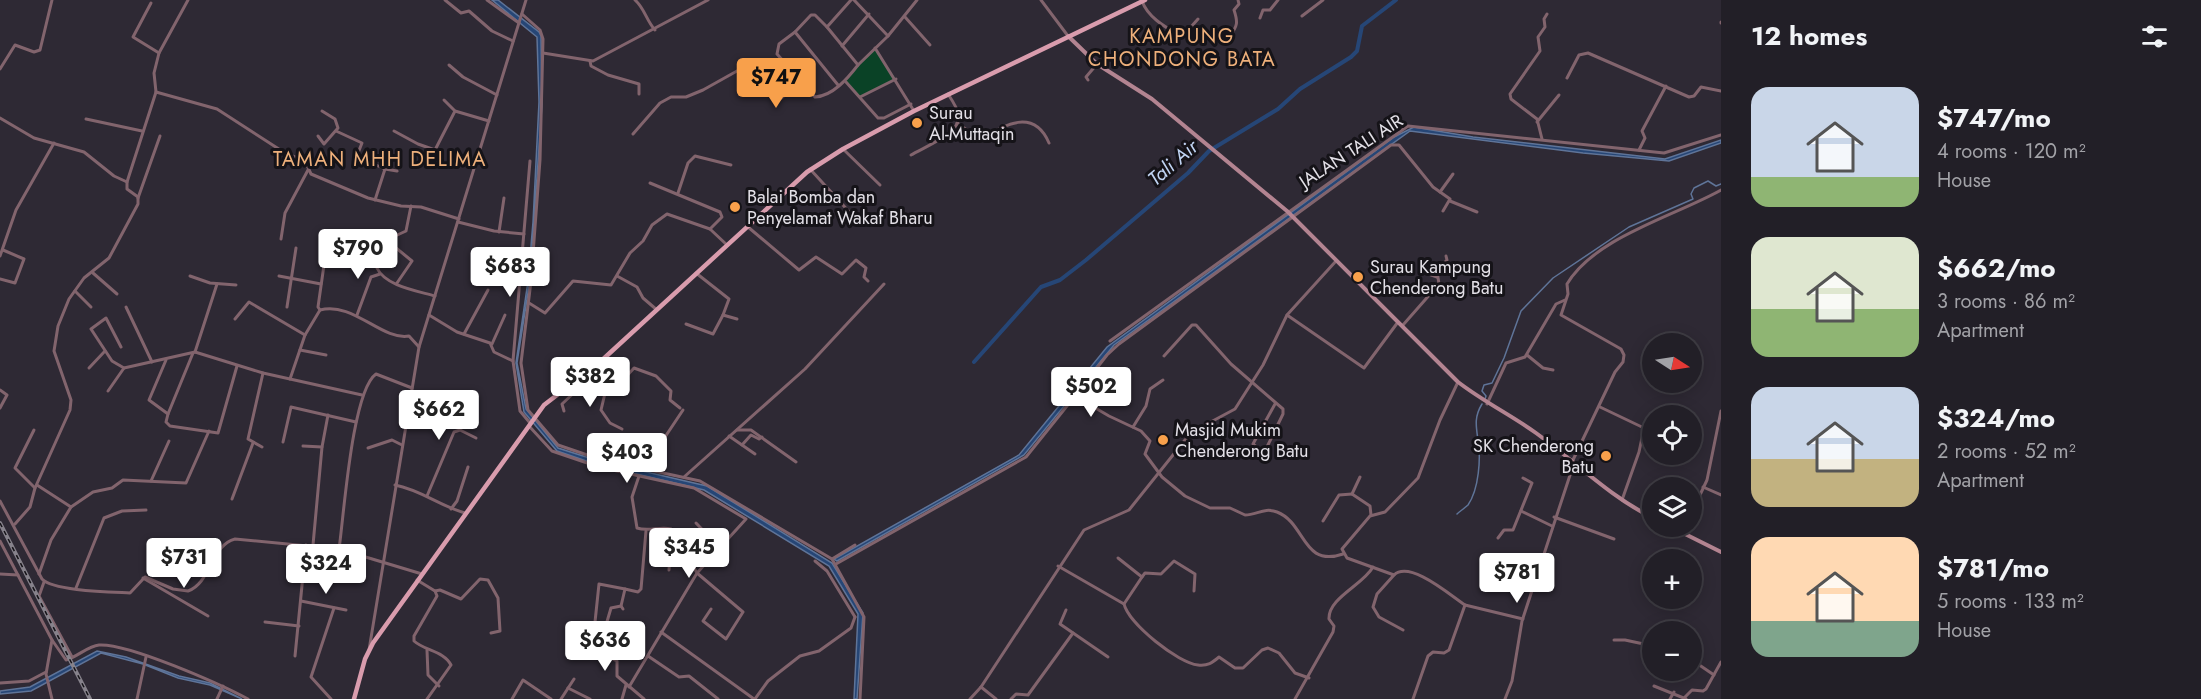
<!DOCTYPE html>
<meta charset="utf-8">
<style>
:root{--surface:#221f27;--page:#2e2c33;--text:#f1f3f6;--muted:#a2a2a7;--line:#3f3d44;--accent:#f8a04b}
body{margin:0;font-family:Jost,sans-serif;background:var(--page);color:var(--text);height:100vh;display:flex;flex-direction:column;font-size:22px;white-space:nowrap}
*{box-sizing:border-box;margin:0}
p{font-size:20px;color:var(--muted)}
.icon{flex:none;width:33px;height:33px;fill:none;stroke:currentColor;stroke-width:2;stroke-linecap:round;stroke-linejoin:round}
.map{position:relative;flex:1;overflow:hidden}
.details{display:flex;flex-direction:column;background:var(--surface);width:480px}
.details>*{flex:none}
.needle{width:39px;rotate:102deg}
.tools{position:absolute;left:1642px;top:333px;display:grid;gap:12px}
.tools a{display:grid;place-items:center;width:60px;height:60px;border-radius:50%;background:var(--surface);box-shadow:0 3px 15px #0003,0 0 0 2px var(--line);font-size:30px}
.price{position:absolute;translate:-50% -51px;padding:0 14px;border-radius:6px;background:#fff;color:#222;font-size:20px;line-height:39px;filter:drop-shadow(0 2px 3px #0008)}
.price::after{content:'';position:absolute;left:50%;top:36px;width:18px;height:14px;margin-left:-9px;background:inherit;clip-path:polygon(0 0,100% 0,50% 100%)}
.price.active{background:var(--accent);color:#111}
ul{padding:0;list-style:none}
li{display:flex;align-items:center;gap:18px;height:150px;padding:0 30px}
li span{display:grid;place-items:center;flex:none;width:168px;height:120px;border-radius:18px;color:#555}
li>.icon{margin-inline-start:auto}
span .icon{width:72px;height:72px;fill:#fffc;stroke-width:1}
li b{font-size:26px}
h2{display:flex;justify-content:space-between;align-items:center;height:72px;padding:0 30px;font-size:26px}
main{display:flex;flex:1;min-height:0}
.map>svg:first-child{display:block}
.green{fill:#0a4226}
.water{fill:#264676;stroke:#5f7498;stroke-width:1.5}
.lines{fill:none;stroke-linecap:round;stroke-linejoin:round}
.stream{stroke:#5f7498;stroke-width:1.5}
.canal{stroke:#264676;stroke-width:4}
.street{stroke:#82646d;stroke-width:3}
.secondary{stroke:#b38491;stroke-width:4}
.primary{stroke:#d99cad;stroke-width:4.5}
.rail-casing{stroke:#86828b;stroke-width:4}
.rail{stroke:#151318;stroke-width:1.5;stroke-dasharray:4.5;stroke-linecap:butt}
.poi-dot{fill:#f8a04b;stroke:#151318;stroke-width:2}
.labels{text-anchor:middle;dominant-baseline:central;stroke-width:6;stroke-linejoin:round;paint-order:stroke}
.poi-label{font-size:18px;fill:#e3e0e7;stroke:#151318;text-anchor:start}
.street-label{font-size:18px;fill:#e3e0e7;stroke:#151318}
.neighbourhood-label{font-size:20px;letter-spacing:1.5px;fill:#eeb07b;stroke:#151318}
.water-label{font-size:20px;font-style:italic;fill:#c0d4f3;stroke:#151318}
</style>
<main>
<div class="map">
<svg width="1721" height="699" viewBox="0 0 1721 699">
<rect width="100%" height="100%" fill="#2e2934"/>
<path class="green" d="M875 48 896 79 860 97 846 82 858 65Z"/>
<g class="water">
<path d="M492 0H498L539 32 541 36 542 104 530 280 517 363 526 409 558 448 599 461 707 486 832 563 863 613 857 699H854L858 614 829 566 704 490 598 465 557 451 524 412 516 363 528 281 533 222 539 102 537 37Z"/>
<path d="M1414 127 1473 137 1665 159 1721 140V143L1669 161 1583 153 1410 131 1114 345 1024 455 837 561 834 559 1019 455 1107 347 1394 137Z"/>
<path d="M97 651 126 657 179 676 210 683 242 699 210 685 178 678 143 664 101 653 31 691 0 694V691L30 687Z"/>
</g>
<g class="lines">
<g class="stream">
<path d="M1485 399 1486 396 1482 391 1484 385 1492 383 1504 358 1521 311 1553 278 1629 227 1693 199 1691 194 1694 188 1708 181 1716 186 1721 184"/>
<path d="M1457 514C1460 511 1465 508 1468 505 1479 489 1481 458 1478 440 1476 426 1474 417 1482 404"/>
</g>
<path class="canal" d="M974 362 1041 287 1060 280 1086 260 1188 173 1209 151 1278 109 1300 89 1351 57 1357 51 1362 26 1396 0"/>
<g class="street">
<path d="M445 0 461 13 469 11 492 31 513 41"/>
<path d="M487 0 519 23"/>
<path d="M635 0C645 9 646 20 655 30"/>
<path d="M851 0 827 27 858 65 888 36 854 0"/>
<path d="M1041 0 1068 36"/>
<path d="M1142 1C1148 18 1167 28 1182 37L1198 19"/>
<path d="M151 3 133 37 159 53"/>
<path d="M522 14 540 30 543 39 540 160 531 281 521 363 528 410 558 445 599 459 700 481 832 559 864 617 860 699"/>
<path d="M1302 16 1323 0"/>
<path d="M905 17 930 45"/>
<path d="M1260 18 1263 10H1270L1278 0"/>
<path d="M1721 22V23"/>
<path d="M827 27 815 15H811L795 32 779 44 777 54 815 97C833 96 848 78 858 65"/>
<path d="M795 32 838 85"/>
<path d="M888 36 917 0"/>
<path d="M1229 37C1238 26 1238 22 1234 10L1239 4 1238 0"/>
<path d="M842 46 869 14"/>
<path d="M875 48 914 111"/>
<path d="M543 53 593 61 708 0"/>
<path d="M590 61 591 66 608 75 639 84V94"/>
<path d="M449 65 463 77 497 95"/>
<path d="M0 69 15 45 34 52 40 50 52 0"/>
<path d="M1567 78 1579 55 1588 53 1689 97 1694 96 1701 87 1721 91"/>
<path d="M1088 80 1086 77 1097 64"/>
<path d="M846 82 878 118H884L911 104"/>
<path d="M156 92 217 109 285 153 305 161 311 174 368 198 401 206 421 207 459 219"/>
<path d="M860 97 896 79"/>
<path d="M444 100 455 111 489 121"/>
<path d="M0 118 34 138 84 152 114 176 127 182"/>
<path d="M86 119 142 131"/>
<path d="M1537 122 1559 95"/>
<path d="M957 123 981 140C1004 124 1034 108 1049 143"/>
<path d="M336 131 362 143 358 153 360 158 385 169 375 200"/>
<path d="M394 131 418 144 435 150 455 111"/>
<path d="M633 134 660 103 671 97H686L703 90 737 71 753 73 780 99 802 81"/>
<path d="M318 136 324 144 338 128 335 119 322 111"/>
<path d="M1542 139 1537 119 1511 99 1510 94 1540 51 1538 37 1545 27 1544 19 1547 14"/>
<path d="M843 149 880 185"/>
<path d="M1639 150 1645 138 1642 131 1666 86"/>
<path d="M911 155C924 147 960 134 959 116 958 109 952 100 948 94"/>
<path d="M385 169 397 171"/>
<path d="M810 169 853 216"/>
<path d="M650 183 720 212 722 217 710 229"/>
<path d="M1440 192 1453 174"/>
<path d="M678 193 688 163 695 156 731 165"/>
<path d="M138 198 160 136"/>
<path d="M1450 201 1477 212"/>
<path d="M411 206 406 231 393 237 377 268C385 286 418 291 435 296"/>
<path d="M458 222 494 231 524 234"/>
<path d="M748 227 799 270 816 257 842 274 856 260 866 268 864 277 868 281"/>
<path d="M499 232 504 198"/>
<path d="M281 239 285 213 308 170"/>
<path d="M390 243 412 261 397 283"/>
<path d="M0 256 16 210 54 143"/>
<path d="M1420 271 1437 277"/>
<path d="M93 273 117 294"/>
<path d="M696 273 729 299 723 315 737 319"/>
<path d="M190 276 210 283 236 285"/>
<path d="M279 276 321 284"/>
<path d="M617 276 637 287 643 298 657 310"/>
<path d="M0 279 15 283 24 259 3 250"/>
<path d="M75 291 91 307"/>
<path d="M529 303 545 313 573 281 611 285 630 253 643 241 652 225 667 214 710 229 727 245"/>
<path d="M126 307 152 362"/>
<path d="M287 307 296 248"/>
<path d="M320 310C353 301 382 341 409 336L419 347"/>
<path d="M357 315 371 277 380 274"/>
<path d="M429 315 457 332 490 343 494 352 513 361"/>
<path d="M1287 315 1364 368 1398 322"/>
<path d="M235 319 249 302 305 335"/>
<path d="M686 324 713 334 723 315"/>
<path d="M1403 325 1439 284 1437 271 1447 260 1446 256"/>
<path d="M464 334 488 290"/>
<path d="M1110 341 1408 126 1664 153 1721 135"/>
<path d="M492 344 505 315"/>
<path d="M121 347 106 318 91 329 112 361 124 368 195 352 263 373 362 395"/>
<path d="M300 350 326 355"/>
<path d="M195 352 217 284"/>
<path d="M1527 355 1543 368 1553 370"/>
<path d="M1164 356 1192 325H1196L1231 364 1283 409V414L1266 449 1260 450 1253 444 1275 404"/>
<path d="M166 360 149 400 168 414 193 353"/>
<path d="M600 362 618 381 624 379 634 368 656 376 671 391 670 400 680 408"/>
<path d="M89 368 105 351"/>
<path d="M609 373 603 381 606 389 601 410 610 423 622 429"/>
<path d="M290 379 305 335 320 310 318 307 327 244"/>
<path d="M0 390 7 395 0 408"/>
<path d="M108 391 124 368"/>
<path d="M1487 404 1506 363 1525 357 1556 304 1565 300"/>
<path d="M1600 407 1644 428 1639 452 1622 500"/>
<path d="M564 411 562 404 578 389 575 382"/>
<path d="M168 414 166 422 170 426 218 433 237 366"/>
<path d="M530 423 520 411 513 361 530 161"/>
<path d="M529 426 552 451 599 467 694 488 746 519 697 573 629 687"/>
<path d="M1133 427 1146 406 1150 389 1163 380"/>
<path d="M34 430 15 468 35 488"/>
<path d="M737 430H751L796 462"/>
<path d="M729 436 755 454"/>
<path d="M283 442 291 407 356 422"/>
<path d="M742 445 751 435 759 439 762 437"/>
<path d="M303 446 322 447"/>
<path d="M262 447 248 439 263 373"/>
<path d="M368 448 392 440 402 445"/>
<path d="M1572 462 1615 372 1623 362 1624 355 1621 349 1561 315 1568 294 1567 284C1595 237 1675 216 1721 190"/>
<path d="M650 470 658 457 657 449 683 410"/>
<path d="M639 476 632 497 637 528C649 532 660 526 671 529L697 573 743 612 726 639 703 621 711 609"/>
<path d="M684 477 805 369 884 284"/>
<path d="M1360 477 1352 494 1370 506 1371 515"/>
<path d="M151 481 169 441"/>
<path d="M37 485 71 507"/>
<path d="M395 485C421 490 440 506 465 513"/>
<path d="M1703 487 1721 495"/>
<path d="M427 496 454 432 460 430 476 438"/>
<path d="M232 499 253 443"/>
<path d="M0 501 42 579C53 591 112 592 130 593L145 577 173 589 188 591C211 583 211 545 235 539L339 549 422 574"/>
<path d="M451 509 457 501 468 467"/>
<path d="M1521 511 1552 526"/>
<path d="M1692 512 1707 480 1721 411"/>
<path d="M1554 517 1614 539"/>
<path d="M1323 521 1339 495 1352 494"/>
<path d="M696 523 720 548"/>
<path d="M15 524 30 507 35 488 70 410 71 400 54 351 58 326 69 299 84 278 109 258 138 204V197L127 189V182L156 92 154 73 159 53 188 0"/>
<path d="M1498 538 1504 530H1513L1532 483 1523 478"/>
<path d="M0 541 52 640 46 674 52 699"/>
<path d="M313 545 322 447 328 415"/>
<path d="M339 549C344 515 352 391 376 374L412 388"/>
<path d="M1343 554C1302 568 1306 523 1277 512 1264 507 1257 515 1245 515L1230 508H1210L1185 496 1162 477 1145 454 1150 441 1141 431 1109 416 1075 396 1107 355 1119 344 1391 145H1399L1433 187 1450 199 1443 211"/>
<path d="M832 559 855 545"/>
<path d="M815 561 827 571 855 617"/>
<path d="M836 564 1026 457 1075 396"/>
<path d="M1058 566 1124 604 1142 577 1118 558"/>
<path d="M669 570 671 539 674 534"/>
<path d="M0 574 18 575"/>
<path d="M39 574 51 540 71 507 93 492 112 488 123 480 186 483 209 431"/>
<path d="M1394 575C1410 560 1450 595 1465 605L1449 650 1444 653 1433 652 1428 656 1413 699"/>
<path d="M1142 577 1145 573 1161 574 1174 561 1195 574 1194 591"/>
<path d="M143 578 208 616"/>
<path d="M417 580 435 591 437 596 414 636V641C425 651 444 651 451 665L427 699"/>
<path d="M44 582 39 596 72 657"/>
<path d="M76 588 104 518 122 511 146 510"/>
<path d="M435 591 440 590 461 599 480 579 488 580 498 598 500 631 491 633"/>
<path d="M301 601 346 610"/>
<path d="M1124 604C1129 624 1178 663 1198 665 1208 666 1212 663 1219 657L1235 668H1243L1262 650 1268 648 1279 653 1295 673 1309 678"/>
<path d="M1465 605 1523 619"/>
<path d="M621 606 611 608 606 625 595 622 599 584 625 589"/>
<path d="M623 609 621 606 625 589 638 592 641 589 646 531"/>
<path d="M1066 610 1060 624 1108 657"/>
<path d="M265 622 299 626"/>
<path d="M1403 630 1379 617 1373 607 1377 594 1394 575 1347 558 1342 549 1370 516 1385 512 1418 478 1440 420 1458 382"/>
<path d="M661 632 754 699"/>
<path d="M52 640 66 660C77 657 88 646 99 645 128 643 220 684 248 699"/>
<path d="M1614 640H1625L1653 646"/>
<path d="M587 647 617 661V676L644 699"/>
<path d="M369 650 419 347 526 0"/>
<path d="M427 650 428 675 439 686"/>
<path d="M295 656 306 545"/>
<path d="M648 656 679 677 689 676 718 699"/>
<path d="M1692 660 1714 675"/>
<path d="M0 683 29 681 46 672"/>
<path d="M1654 686 1686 699"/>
<path d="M981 687 996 699"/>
<path d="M568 688 590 699"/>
<path d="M1684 698 1692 690 1703 691 1706 689 1721 662"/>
<path d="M137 699 146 657"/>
<path d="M217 699 223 686"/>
<path d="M331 699 311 677 334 608"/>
<path d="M512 699 523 680 551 699"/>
<path d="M561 699 574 679"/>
<path d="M622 699 626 685"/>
<path d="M755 699 768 681 800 656 819 651 851 628 855 617"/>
<path d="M970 699 981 687 1084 530 1129 510 1185 440 1207 424 1235 409 1263 365 1287 315 1336 261"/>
<path d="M1011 699 1016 694 1028 695 1073 633"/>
<path d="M1295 699 1333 632 1334 626 1329 619C1328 598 1363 585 1373 567"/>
<path d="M1505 699 1512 681 1522 621 1574 463"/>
<path d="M1670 699 1674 692"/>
</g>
<g class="secondary">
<path d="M1068 36 1097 64 1152 99 1287 211 1458 382C1484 402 1511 415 1536 433 1576 462 1609 496 1653 518"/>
<path d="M1669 526 1721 552"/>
</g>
<path class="primary" d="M354 699 365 659 373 643 544 405 600 362 807 172 843 149 914 111 1145 0"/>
<g class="rail-casing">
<path id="rail" d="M0 523 90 699"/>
</g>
<use href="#rail" class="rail"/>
</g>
<g class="poi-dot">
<circle cx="917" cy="123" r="6"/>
<circle cx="735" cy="207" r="6"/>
<circle cx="1358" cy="277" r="6"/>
<circle cx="1163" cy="440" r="6"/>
<circle cx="1606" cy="456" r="6"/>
</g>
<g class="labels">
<g class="poi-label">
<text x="929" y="113">Surau<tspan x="929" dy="21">Al-Muttaqin</tspan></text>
<text x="747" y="197">Balai Bomba dan<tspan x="747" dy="21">Penyelamat Wakaf Bharu</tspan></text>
<text x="1370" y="267">Surau Kampung<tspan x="1370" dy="21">Chenderong Batu</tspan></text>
<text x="1175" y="430">Masjid Mukim<tspan x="1175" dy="21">Chenderong Batu</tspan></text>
<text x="1594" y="446" text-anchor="end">SK Chenderong<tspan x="1594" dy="21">Batu</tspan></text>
</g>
<g class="street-label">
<text transform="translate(1351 151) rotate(-33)">JALAN TALI AIR</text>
</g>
<g class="neighbourhood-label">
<text x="1182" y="36">KAMPUNG<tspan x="1182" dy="23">CHONDONG BATA</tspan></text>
<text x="380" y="159">TAMAN MHH DELIMA</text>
</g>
<g class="water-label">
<text transform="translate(1173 163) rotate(-41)">Tali Air</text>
</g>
</g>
</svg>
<div class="tools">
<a><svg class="needle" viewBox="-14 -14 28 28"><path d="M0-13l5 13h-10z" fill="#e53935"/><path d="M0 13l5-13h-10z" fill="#a2a2a7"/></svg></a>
<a><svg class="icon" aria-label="locate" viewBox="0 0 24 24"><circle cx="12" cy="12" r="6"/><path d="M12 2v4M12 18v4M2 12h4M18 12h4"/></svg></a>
<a><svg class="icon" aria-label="layers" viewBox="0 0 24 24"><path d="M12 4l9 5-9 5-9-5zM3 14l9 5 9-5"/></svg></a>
<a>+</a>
<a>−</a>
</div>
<b class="price active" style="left:776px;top:109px">$747</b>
<b class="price" style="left:358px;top:280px">$790</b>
<b class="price" style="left:510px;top:298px">$683</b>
<b class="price" style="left:590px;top:408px">$382</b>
<b class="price" style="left:1091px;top:418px">$502</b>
<b class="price" style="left:439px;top:441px">$662</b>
<b class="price" style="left:627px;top:484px">$403</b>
<b class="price" style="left:689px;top:579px">$345</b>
<b class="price" style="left:184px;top:589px">$731</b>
<b class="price" style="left:326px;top:595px">$324</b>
<b class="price" style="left:1517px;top:604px">$781</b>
<b class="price" style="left:605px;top:672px">$636</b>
</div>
<section class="details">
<h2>12 homes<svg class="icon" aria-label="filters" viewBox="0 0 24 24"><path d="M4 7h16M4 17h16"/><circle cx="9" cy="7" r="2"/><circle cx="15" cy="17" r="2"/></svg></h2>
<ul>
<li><span style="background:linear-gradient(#c9d6e8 75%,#8fb573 0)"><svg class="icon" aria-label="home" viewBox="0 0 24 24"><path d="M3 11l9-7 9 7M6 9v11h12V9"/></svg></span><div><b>$747/mo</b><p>4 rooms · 120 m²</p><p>House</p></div></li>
<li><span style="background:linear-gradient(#dfe7d0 60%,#8fb573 0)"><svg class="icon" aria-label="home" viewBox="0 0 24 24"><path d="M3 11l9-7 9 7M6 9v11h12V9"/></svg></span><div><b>$662/mo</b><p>3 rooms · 86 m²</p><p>Apartment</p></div></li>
<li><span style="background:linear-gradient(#c9d6e8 60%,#c2b280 0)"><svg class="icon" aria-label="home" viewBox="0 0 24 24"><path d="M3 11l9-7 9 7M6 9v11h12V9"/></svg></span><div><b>$324/mo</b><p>2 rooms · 52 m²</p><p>Apartment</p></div></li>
<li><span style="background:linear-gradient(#ffd9b3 70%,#7fa58c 0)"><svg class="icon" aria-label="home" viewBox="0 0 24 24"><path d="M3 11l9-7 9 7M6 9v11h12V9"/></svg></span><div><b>$781/mo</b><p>5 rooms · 133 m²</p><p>House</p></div></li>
</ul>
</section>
</main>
